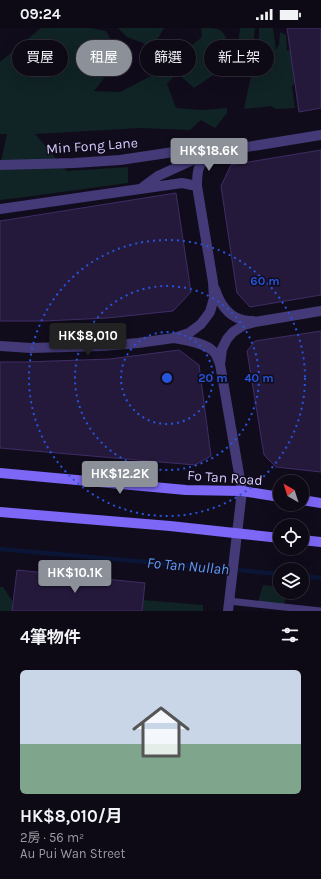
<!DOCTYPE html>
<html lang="zh-TW">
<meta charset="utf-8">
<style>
:root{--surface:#0d0915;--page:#1b1722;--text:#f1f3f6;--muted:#9a9aa0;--line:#2d2a34;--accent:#8c9099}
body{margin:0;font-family:Karla,"Noto Sans TC",sans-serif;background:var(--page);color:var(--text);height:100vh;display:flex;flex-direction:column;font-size:15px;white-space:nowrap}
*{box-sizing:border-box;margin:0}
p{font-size:13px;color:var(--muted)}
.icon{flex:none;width:22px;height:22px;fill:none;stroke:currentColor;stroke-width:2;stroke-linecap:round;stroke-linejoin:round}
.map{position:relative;height:583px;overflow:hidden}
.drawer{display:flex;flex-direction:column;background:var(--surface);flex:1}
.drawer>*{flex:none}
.guide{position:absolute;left:12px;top:12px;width:297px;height:36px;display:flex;gap:8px}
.needle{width:26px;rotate:321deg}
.tools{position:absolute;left:273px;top:447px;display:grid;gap:8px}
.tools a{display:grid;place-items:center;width:36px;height:36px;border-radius:50%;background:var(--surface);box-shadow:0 4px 16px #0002,0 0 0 1px var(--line);font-size:20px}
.price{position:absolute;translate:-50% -34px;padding:0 9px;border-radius:4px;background:var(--accent);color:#fff;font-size:13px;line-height:26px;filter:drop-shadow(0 1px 2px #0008)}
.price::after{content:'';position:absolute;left:50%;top:24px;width:12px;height:9px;margin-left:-6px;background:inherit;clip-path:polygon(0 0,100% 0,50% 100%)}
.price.active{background:#222;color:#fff}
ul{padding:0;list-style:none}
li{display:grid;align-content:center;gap:8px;height:212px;padding:0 20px}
li span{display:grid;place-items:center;height:124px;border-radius:6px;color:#555}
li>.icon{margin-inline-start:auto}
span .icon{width:72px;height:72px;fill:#fffc;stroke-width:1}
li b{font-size:17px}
h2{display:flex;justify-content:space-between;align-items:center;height:48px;padding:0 20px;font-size:17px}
.pill{padding:0 14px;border-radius:18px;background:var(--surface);box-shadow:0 4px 16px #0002,0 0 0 1px var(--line);font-size:14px;line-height:36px}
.pill.active{background:var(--accent);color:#fff}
.status{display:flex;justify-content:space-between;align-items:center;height:28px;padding:0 20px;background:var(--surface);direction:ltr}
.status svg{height:11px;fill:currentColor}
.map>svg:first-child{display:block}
.green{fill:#102325}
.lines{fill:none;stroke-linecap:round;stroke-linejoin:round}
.stream{stroke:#0b1536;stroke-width:4.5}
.building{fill:#25193b;stroke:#3f2d66}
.service{stroke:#443a78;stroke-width:7}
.minor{stroke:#443a78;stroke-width:10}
.tertiary{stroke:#443a78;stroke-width:10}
.secondary{stroke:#7c67f6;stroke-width:10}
.ring{fill:none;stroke:#2654da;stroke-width:2;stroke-dasharray:2 4}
.labels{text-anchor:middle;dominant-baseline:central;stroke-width:3;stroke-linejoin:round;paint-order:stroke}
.street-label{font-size:14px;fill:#d6cafc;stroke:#110c1c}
.water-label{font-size:15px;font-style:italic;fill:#5e9cf6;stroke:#110c1c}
.centre{fill:#2654da;stroke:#110c1c;stroke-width:2}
.ring-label{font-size:12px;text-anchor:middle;font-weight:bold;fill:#2654da;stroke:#110c1c;stroke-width:3;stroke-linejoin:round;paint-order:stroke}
</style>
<div class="status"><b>09:24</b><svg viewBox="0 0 49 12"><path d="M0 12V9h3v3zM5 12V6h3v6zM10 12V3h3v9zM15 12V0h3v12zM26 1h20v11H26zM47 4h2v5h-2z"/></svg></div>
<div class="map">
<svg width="321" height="583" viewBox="0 0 321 583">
<rect width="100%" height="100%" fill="#110c1c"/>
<g class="green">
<path d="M41 0H90L106 3 120 30 94 63 120 64 164 41 202 9 201 0C224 0 222 1 231 21L222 41 194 60 177 45 167 56 176 80 202 82 227 80V85L215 100 201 92 190 102 140 100 35 106 67 143 128 139V155L18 170 0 172V138L7 106H0V34Z"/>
<path d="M118 0H164L153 19 127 9Z"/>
<path d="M240 0H255L253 17 256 21 259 9V0H273L276 22 279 16 280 4 286 7 287 23 302 19 306 43 292 58 295 80 276 81 271 78 244 81 251 48 238 17Z"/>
<path d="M263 557 280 559V564H287L284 577 258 574Z"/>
<path d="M0 559H3L13 574 12 583H0Z"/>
<path d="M143 572 203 577V583H143Z"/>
</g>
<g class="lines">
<g class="stream">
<path d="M0 521 280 546"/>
<path d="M302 548 321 550"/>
</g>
</g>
<g class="building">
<path d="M287 0H321V80L299 84Z"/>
<path d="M321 122V267L250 279 237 265 221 158 231 137Z"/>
<path d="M176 165 191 264 173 283 107 290 44 293H0V193Z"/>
<path d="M321 303V444L276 439 264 427 247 323 255 313Z"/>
<path d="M179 322 199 337 211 428 195 437 0 420V334H25L110 331Z"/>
<path d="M17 542 145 555 142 583H12Z"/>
</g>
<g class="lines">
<path class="service" d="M229 573 321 583"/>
<g class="minor">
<path d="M0 137 74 135 120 132 194 121 210 125"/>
<path d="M143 159 158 148 195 131 210 125"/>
<path d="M0 181 182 155 197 158"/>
</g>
<g class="tertiary">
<path d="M215 261C219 273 227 287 240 291 244 293 249 293 253 293"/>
<path d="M174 310C186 312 206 315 214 324 217 327 218 332 220 336L242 463 228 583"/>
<path d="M0 318 31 320 103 318 138 315 174 310 189 305 201 296 210 284 214 270 213 254 197 158C197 141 198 137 210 125L321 107"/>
<path d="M220 336 222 321 227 311 233 304 244 297 255 294 321 283"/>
</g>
<g class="secondary">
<path d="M0 445 186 462 242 463 280 469"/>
<path d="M302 472 321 475"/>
<path d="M0 484 170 498 280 510"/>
<path d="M302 512 321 514"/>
</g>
</g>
<g class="ring">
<circle cx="167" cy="350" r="46"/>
<circle cx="167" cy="350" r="92"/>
<circle cx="167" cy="350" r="138"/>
</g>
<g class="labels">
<g class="street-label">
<text transform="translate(92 118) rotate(-4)">Min Fong Lane</text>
<text transform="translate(225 450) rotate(4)">Fo Tan Road</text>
</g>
<g class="water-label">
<text transform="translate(188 538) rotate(5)">Fo Tan Nullah</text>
</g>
</g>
<circle cx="167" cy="350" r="6" class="centre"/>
<g class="ring-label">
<text x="265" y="257">60 m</text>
<text x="213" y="354">20 m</text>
<text x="259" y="354">40 m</text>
</g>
</svg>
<div class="tools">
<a><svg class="needle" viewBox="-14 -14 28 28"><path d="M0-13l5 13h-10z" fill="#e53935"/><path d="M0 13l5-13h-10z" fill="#9a9aa0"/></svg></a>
<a><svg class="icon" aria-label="locate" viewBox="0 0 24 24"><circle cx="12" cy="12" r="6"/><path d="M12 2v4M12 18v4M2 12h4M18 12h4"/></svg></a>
<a><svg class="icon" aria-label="layers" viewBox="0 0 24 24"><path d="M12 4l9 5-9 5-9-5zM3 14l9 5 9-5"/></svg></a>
</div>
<b class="price" style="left:209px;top:144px">HK$18.6K</b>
<b class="price active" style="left:88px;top:329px">HK$8,010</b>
<b class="price" style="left:120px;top:467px">HK$12.2K</b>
<b class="price" style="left:75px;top:566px">HK$10.1K</b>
<div class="guide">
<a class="pill">買屋</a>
<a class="pill active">租屋</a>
<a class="pill">篩選</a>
<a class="pill">新上架</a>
</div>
</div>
<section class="drawer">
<h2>4筆物件<svg class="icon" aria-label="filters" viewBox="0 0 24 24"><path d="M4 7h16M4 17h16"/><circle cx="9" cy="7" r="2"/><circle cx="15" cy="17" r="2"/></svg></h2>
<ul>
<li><span style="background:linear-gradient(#c9d6e8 60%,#7fa58c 0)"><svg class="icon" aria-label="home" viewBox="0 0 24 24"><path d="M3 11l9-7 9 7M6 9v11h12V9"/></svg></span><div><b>HK$8,010/月</b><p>2房 · 56 m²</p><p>Au Pui Wan Street</p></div></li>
</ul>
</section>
